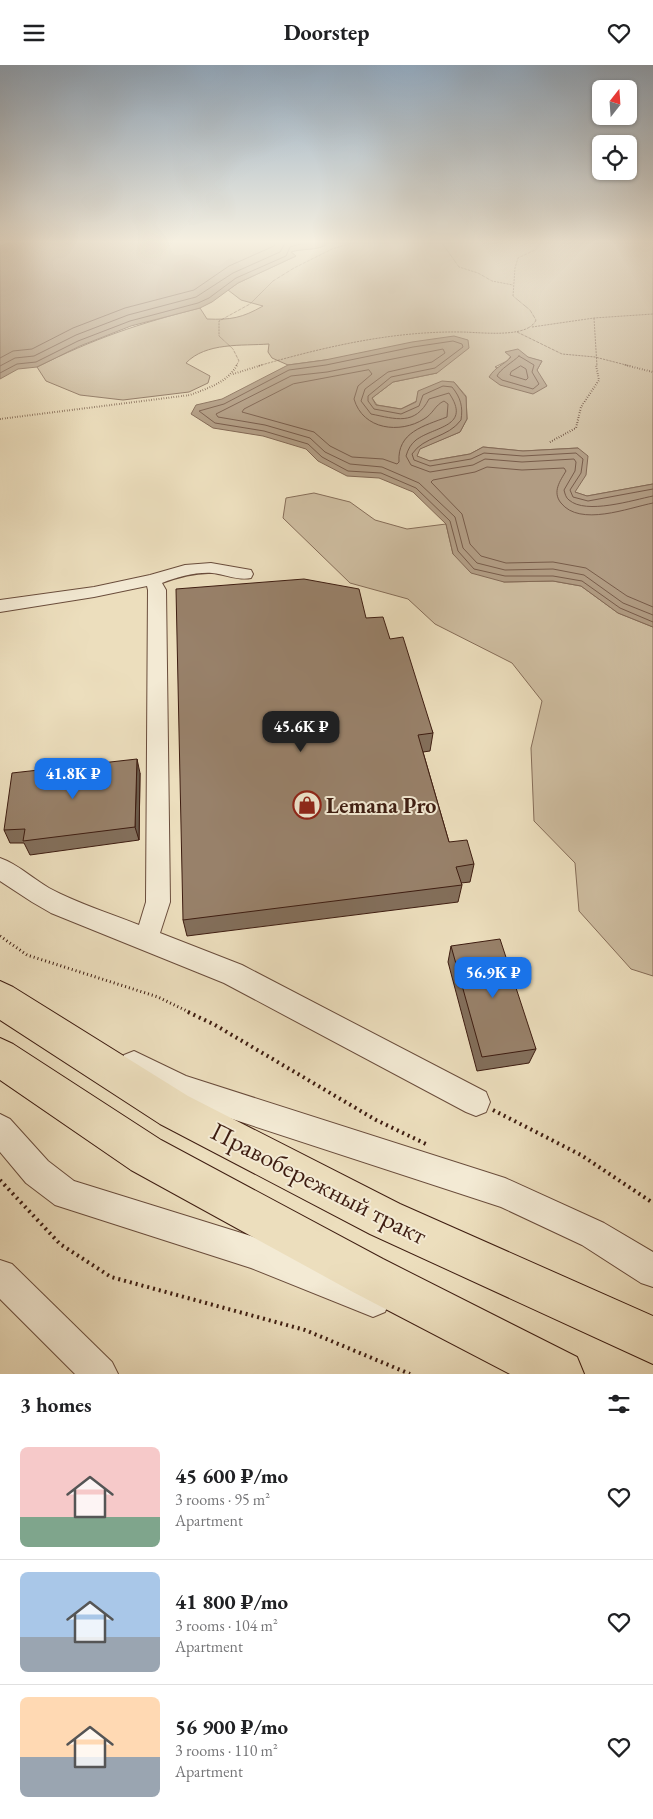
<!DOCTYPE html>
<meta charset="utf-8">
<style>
:root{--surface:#fff;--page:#f2f2f2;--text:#202124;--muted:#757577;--line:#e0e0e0;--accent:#1a73e8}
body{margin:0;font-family:"EB Garamond",serif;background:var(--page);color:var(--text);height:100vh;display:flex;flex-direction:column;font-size:19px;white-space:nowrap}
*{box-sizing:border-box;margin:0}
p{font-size:16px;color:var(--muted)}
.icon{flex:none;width:28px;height:28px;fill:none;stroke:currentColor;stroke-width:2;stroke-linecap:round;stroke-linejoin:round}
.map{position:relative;height:1309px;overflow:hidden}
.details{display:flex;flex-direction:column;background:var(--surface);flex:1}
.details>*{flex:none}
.needle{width:32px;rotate:17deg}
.controls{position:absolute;left:592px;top:15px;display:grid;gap:10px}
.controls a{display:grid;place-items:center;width:45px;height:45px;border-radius:8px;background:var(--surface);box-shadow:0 1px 4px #0004;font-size:25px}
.price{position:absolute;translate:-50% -42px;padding:0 11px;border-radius:10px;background:var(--accent);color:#fff;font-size:16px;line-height:32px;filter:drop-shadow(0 1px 2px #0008)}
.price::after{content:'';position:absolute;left:50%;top:30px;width:15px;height:11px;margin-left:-8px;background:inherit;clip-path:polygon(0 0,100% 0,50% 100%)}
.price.on{background:#222;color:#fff}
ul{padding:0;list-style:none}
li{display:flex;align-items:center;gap:15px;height:125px;padding:0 20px}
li+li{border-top:1px solid var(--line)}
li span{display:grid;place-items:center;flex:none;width:140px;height:100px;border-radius:8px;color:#555}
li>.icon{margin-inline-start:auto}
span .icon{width:60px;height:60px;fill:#fffc;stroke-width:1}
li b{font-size:21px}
h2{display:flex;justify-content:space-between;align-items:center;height:60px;padding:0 20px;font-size:21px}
header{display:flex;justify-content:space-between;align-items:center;height:65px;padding:0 20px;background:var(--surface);font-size:22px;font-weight:700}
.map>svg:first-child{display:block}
.green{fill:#cebda0;stroke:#866d58;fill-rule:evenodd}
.water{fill:#b19c83;stroke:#836955}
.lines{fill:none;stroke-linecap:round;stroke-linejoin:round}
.shore{stroke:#785c4a;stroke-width:1}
.minor-casing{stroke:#6a4d3c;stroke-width:2}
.highway-casing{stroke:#3e1d11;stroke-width:2}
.path-far3{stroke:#3e1d11;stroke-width:1;stroke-dasharray:0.5 1;stroke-linecap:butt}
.path-far2{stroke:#3e1d11;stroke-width:2;stroke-dasharray:0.5 2;stroke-linecap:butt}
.path-far1{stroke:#3e1d11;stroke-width:3;stroke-dasharray:1 3;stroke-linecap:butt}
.path{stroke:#3e1d11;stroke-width:4;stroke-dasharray:2 4;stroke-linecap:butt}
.minor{fill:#f3ead4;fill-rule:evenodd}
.highway{fill:#ecdebd;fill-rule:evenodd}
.wall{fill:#836f5b;stroke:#3e1d11}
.shaded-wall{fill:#6a5a4a;stroke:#3e1d11}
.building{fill:#98816a;stroke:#3e1d11}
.labels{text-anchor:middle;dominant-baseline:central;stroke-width:4;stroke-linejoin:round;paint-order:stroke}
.poi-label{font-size:22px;font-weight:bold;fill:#3e1d11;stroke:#f3ead4;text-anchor:start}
.near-street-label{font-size:26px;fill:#3e1d11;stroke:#f3ead4}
</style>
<header><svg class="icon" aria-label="menu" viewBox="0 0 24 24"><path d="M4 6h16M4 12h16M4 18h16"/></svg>Doorstep<svg class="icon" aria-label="heart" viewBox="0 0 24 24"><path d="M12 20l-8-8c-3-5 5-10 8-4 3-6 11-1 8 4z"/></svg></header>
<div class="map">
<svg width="653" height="1309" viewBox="0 0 653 1309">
<rect width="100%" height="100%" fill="#ecdebd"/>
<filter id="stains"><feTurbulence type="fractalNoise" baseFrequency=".004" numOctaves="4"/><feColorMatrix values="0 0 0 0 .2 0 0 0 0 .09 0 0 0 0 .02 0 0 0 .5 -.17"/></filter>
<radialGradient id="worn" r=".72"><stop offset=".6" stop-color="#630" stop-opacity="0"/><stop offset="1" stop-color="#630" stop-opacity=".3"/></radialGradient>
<g class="green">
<path d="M325 178H653V419L587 431 574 427 578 383 523 386 483 382 470 389 429 396 416 391 419 384 460 367 467 354 466 331 454 317 401 344 377 340 372 333 393 317 437 308 325 295 288 300 272 293 268 287 269 279C242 281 206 277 186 298L210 311 208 318 189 327 123 335 80 330 46 316 37 302C93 274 140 258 200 243L207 254C231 255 242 253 263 241L241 235 228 225 238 218 296 191 291 187C302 183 314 186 325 180ZM506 287 542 296 537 305 539 311 495 302 507 296 511 291Z"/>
<path d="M314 428 350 437 375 455 407 464 446 459 453 489 504 517 553 516 581 521 618 548 653 562V911L631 904 579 846 575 798 534 756 531 683 542 636 512 598 435 559 408 534 350 518 283 453 286 433Z"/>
</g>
<g class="water">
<path d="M9 178H325L326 180C315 186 303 183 291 187L296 191 238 218 212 237 200 243 131 261 80 281 37 302 18 304 0 314V181Z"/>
<path d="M454 271 468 275 469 283 437 308 393 317 372 333 376 340 401 344 416 337 418 326 442 316 454 317 466 332 467 354 460 367 420 384 417 391 430 396 470 389 483 382 523 386 578 383 588 391 586 410 575 427 587 431 653 419V562L618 548 581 521 553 516 504 517 471 508 453 489 446 459 413 427 379 413 347 411 318 396 306 384 263 371 213 363 191 349 196 340 222 334 288 300 325 295 412 277Z"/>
<path d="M518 284 528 292 542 296 537 305 547 321 533 329 500 320 489 312C496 301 504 300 511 292L505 287Z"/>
</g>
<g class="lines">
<g class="shore">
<path d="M519 291 534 300 532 307 539 319 533 324 502 315 497 311C500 304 513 297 519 291Z"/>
<path d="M0 293 13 286 32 284 73 263 125 243 194 225 229 201 274 181 276 178"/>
<path d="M0 301 15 293 34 291 76 270 128 250 196 232 233 208 280 187 285 178"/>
<path d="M521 301 526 304 528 313 526 315 510 310 511 307Z"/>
<path d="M369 305 372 309 358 321 354 334C363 365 400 369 424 354 433 349 435 340 444 336L448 339 447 352C424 361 397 367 399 397L397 399 383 394 352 392 330 381 314 367 242 347 244 344 293 319Z"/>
<path d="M0 308 17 299 36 297 78 276 130 256 198 238 209 233 236 213 286 191 290 182 300 179 319 178"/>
<path d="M653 424 588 436 573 432 570 425 581 408 583 394 576 388 523 391 484 388 471 394 430 401 414 395 412 389C424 371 448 373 461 355 463 342 461 333 452 322L443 321 423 330 419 341 401 349 374 344 368 336V331L391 312 435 303 463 282 462 279 453 276 413 282 326 300 289 305 224 339 199 346 215 358 264 366 308 379 322 392 348 406 381 408 416 423 450 456 458 486 474 504 505 511H553L582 516 620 543 653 557"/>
<path d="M653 431C633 435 586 450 569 435 566 433 565 429 564 425L575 406 576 397 574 394 522 397 485 394 473 400 430 407 411 400 406 391C408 384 411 379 416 375 435 361 472 362 449 328L429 334C415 361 396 354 371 349L361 336 365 324 388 307 432 297 445 288 443 284 327 307 291 311 216 349 218 352 265 360 310 373 325 387 350 399 382 402 419 418 455 452 463 483 477 498 505 505 553 504 584 510 623 538 653 550"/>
<path d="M653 438C628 443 580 462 561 438 552 427 560 416 566 406L564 403 522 405 487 402 475 407 433 415 431 417 462 449 470 479 481 491 506 498 553 497 586 503 627 531 653 542"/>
</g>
<g class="minor-casing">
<g id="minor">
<path d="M211 498 251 505 253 509 251 513C238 516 225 509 212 508 195 507 178 512 162 518L166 525 170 837 160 868 242 900 486 1027 490 1037 486 1047 476 1051 466 1047 224 918 51 848 32 837 0 816V793C18 799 33 814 49 823 77 838 109 848 139 860L146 837 148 525 147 521 94 532 0 547V535L94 522 150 510 185 500Z"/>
<path d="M134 986 186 1011 505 1113 604 1158 653 1187V1222L641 1218 582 1180 501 1142 171 1034 124 1010 120 1000 124 990Z"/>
<path d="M0 1049 10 1054 48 1096 74 1116 251 1171 385 1223 390 1235 385 1247 373 1252 251 1203 55 1140 26 1118 0 1087Z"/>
<path d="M0 1195 12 1199 112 1297 118 1309H75L0 1234Z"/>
</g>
</g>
<g class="highway-casing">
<g id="highway">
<path d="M0 916 13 922 188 1031 400 1139 653 1251V1299L370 1169 160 1059 0 955Z"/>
<path d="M0 973 13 979 161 1075 383 1194 577 1292 584 1309H510L351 1226 131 1105 0 1015Z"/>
</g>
</g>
<g class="path-far3">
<path d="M442 178 459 202 478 208 492 216 513 220"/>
<path d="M594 253 597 301"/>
<path d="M532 262 594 253 653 249"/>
<path d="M517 267 562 289 595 292 630 301"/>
<path d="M236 301 239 296 233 284 219 271V256L250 239 273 216 294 203 332 184 352 178"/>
<path d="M258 301C324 282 392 266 461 267 479 267 528 274 536 255L530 245 513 231 515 203 518 193 535 185 541 178"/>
</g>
<g class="path-far2">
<path d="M625 300 653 307"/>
<path d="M233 309 262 300"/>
<path d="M0 354 190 330C208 323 227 318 237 300"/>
<path d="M550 377 576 363 581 342 599 315 596 300"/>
</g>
<path class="path-far1" d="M0 871 27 890 158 932 191 948"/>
<g class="path">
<path d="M188 947 215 960 376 1055 426 1079"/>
<path d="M493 1045 581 1090 653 1138"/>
<path d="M0 1115 60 1179 111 1212 305 1265 410 1309"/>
</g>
<use href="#minor" class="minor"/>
<use href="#highway" class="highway"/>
</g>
<g class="wall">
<path d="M366 553 390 574 433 668 430 686 423 687 449 777 474 799 470 817 461 818 462 820 458 837 187 871 183 855Z"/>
<path d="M140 708 139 775 30 790 24 778H10L4 765Z"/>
<path d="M451 881 536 984 529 998 477 1006 448 897Z"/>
</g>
<path class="shaded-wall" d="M137 694 140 708 139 775 135 762Z"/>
<g class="building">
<path d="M304 514 359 524 366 553 383 552 390 574 403 572 433 668 418 670 449 777 467 775 474 799 456 802 462 820 183 855 176 524Z"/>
<path d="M137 694 135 762 23 776 25 764 4 765 12 708Z"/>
<path d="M500 874 536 984 482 992 451 881Z"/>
</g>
<linearGradient id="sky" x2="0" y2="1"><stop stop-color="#92aac0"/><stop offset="0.49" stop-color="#f6f0e1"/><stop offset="1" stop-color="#f6f0e1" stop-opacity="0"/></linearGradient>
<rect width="653" height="361" fill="url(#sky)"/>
<defs>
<g id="shop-ring" transform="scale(1.4375)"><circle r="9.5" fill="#f3ead4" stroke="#8f2418" stroke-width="1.5"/><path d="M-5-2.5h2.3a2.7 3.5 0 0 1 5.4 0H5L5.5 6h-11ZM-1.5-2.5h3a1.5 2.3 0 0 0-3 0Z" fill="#8f2418"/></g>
</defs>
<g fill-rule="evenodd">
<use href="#shop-ring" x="307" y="740"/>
</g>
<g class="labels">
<g class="poi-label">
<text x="326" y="740">Lemana Pro</text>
</g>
<g class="near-street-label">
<text transform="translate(319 1118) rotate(27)">Правобережный тракт</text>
</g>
</g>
<rect width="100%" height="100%" filter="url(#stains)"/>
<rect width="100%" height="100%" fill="url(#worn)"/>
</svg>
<div class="controls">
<a><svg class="needle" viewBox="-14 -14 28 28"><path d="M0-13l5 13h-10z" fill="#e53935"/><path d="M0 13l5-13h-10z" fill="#757577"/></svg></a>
<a><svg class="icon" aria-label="locate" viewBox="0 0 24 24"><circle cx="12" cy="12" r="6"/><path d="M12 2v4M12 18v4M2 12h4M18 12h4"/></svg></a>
</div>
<b class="price on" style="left:301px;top:688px">45.6K ₽</b>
<b class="price" style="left:73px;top:735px">41.8K ₽</b>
<b class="price" style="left:493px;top:934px">56.9K ₽</b>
</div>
<section class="details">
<h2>3 homes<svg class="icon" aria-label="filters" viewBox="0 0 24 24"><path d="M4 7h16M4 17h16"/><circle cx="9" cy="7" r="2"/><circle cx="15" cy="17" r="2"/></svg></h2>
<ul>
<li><span style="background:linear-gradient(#f6c9c9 70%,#7fa58c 0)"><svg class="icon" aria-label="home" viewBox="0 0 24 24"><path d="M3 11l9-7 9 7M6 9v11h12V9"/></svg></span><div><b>45 600 ₽/mo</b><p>3 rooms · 95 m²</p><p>Apartment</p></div><svg class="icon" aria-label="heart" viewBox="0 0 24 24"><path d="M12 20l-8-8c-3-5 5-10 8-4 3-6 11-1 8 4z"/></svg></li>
<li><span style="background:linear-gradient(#a9c7e8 65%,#9aa5b1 0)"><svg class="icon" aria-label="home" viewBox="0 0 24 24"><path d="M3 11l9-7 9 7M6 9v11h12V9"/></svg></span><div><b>41 800 ₽/mo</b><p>3 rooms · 104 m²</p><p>Apartment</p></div><svg class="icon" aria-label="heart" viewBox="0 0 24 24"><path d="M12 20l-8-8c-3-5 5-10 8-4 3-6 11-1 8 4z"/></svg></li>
<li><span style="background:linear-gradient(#ffd9b3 60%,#9aa5b1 0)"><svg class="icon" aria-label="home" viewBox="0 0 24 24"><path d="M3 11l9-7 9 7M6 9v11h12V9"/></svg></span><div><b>56 900 ₽/mo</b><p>3 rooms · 110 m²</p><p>Apartment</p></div><svg class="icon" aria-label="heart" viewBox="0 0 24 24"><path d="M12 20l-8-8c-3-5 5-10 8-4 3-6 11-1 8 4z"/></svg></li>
</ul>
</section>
